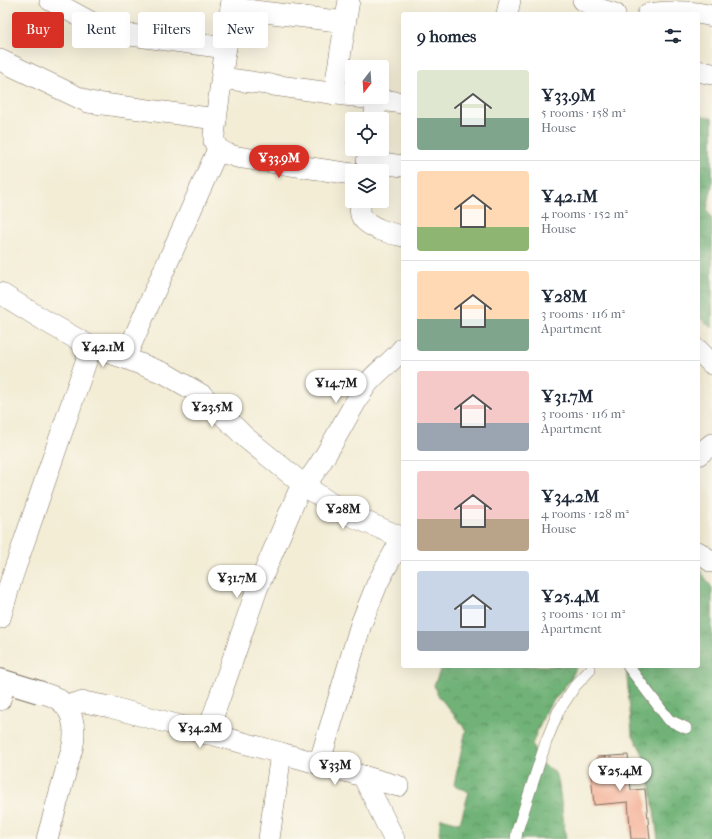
<!DOCTYPE html>
<meta charset="utf-8">
<style>
:root{--surface:#fff;--page:#f6f6f7;--text:#1f2937;--muted:#747a83;--line:#e0e1e3;--accent:#d93025}
body{margin:0;font-family:"IM FELL French Canon",serif;background:var(--page);color:var(--text);height:100vh;display:flex;flex-direction:column;font-size:15px;white-space:nowrap}
*{box-sizing:border-box;margin:0}
p{font-size:13px;color:var(--muted)}
.icon{flex:none;width:22px;height:22px;fill:none;stroke:currentColor;stroke-width:2;stroke-linecap:round;stroke-linejoin:round}
.map{position:relative;flex:1;overflow:hidden}
.sheet{position:absolute;left:401px;top:12px;width:299px;height:656px;display:flex;flex-direction:column;background:var(--surface);border-radius:4px;box-shadow:0 4px 16px #0002}
.sheet>*{flex:none}
.top-card{position:absolute;left:12px;top:12px;width:329px;height:36px;display:flex;gap:8px}
.needle{width:26px;rotate:197deg}
.buttons{position:absolute;left:345px;top:60px;display:grid;gap:8px}
.buttons a{display:grid;place-items:center;width:44px;height:44px;border-radius:4px;background:var(--surface);box-shadow:0 4px 16px #0002;font-size:20px}
.price{position:absolute;translate:-50% -34px;padding:0 9px;border-radius:14px;background:#fff;color:#222;font-size:13px;line-height:26px;filter:drop-shadow(0 1px 2px #0008)}
.price::after{content:'';position:absolute;left:50%;top:24px;width:12px;height:9px;margin-left:-6px;background:inherit;clip-path:polygon(0 0,100% 0,50% 100%)}
.price.active{background:var(--accent);color:#fff}
ul{padding:0;list-style:none}
li{display:flex;align-items:center;gap:12px;height:100px;padding:0 16px}
li+li{border-top:1px solid var(--line)}
li span{display:grid;place-items:center;flex:none;width:112px;height:80px;border-radius:4px;color:#555}
li>.icon{margin-inline-start:auto}
span .icon{width:48px;height:48px;fill:#fffc;stroke-width:1}
li b{font-size:17px}
h2{display:flex;justify-content:space-between;align-items:center;height:48px;padding:0 16px;font-size:17px}
.tag{padding:0 14px;border-radius:4px;background:var(--surface);box-shadow:0 4px 16px #0002;font-size:14px;line-height:36px}
.tag.active{background:var(--accent);color:#fff}
.map>svg:first-child{display:block}
.forest{fill:url(#forest-crowns);stroke:#566e4a}
.building{fill:#f4ae94}
.lines{fill:none;stroke-linecap:round;stroke-linejoin:round}
.service-casing{stroke:#7b6e5e;stroke-width:12}
.minor-casing{stroke:#7b6e5e;stroke-width:22}
.tertiary-casing{stroke:#7b6e5e;stroke-width:24}
.service{stroke:#fff;stroke-width:11}
.minor{stroke:#fff;stroke-width:21}
.tertiary{stroke:#fff;stroke-width:22}
</style>
<div class="map">
<svg width="712" height="839" viewBox="0 0 712 839">
<defs>
<pattern id="forest-crowns" width="20" height="18" patternUnits="userSpaceOnUse"><rect width="20" height="18" fill="#70b277"/><path d="M2 6a3 3 0 1 1 6 0M12 15a3 3 0 1 1 6 0" fill="none" stroke="#5d9161"/></pattern>
</defs>
<rect width="100%" height="100%" fill="#fbf7ec"/>
<filter id="ink" filterUnits="userSpaceOnUse"><feTurbulence type="fractalNoise" baseFrequency=".025" numOctaves="2"/><feDisplacementMap in="SourceGraphic" scale="8" xChannelSelector="R" yChannelSelector="G"/><feConvolveMatrix kernelMatrix="1 2 1 2 8 2 1 2 1" color-interpolation-filters="sRGB"/></filter>
<filter id="wash" filterUnits="userSpaceOnUse"><feTurbulence type="fractalNoise" baseFrequency=".012" numOctaves="4" result="noise"/><feDisplacementMap in="SourceGraphic" scale="16" xChannelSelector="R" yChannelSelector="G"/><feGaussianBlur stdDeviation="0.9" result="paint"/><feColorMatrix in="noise" values="0 0 0 0 0 0 0 0 0 0 0 0 0 0 0 0 0 1.4 0 .05"/><feComposite in="paint" operator="in"/></filter>
<g filter="url(#wash)">
<rect width="100%" height="100%" fill="#f3edd6"/>
<g class="forest">
<path d="M698 115 712 118V185L707 210 712 220V328L698 316Z"/>
<path d="M698 567 712 588V839H658L647 762 632 733 626 666H698Z"/>
<path d="M442 666H577L570 680 546 710 532 744 541 764 553 770 558 779 566 839H442L439 833 441 818 460 823 469 792 454 785 466 730 437 694 434 685Z"/>
</g>
<g id="blocks">
<path class="building" d="M628 755 631 790 645 789 650 839H631L628 802 594 805 590 764 598 763 597 757Z"/>
</g>
</g>
<g filter="url(#ink)">
<use href="#blocks" fill-opacity="0" stroke="#7b6e5e" stroke-width="1"/>
<g class="lines">
<g class="service-casing">
<g id="service">
<path d="M628 666 669 720 686 728"/>
<path d="M516 839 517 831 546 742 558 712 575 686 590 670"/>
</g>
</g>
<g class="minor-casing">
<g id="minor">
<path d="M50 0 94 24 116 33 226 48"/>
<path d="M583 0 599 9 615 14"/>
<path d="M231 8 345 22"/>
<path d="M507 14 510 0"/>
<path d="M648 14C669 11 691 10 712 16"/>
<path d="M0 60 88 102 216 119"/>
<path d="M698 71 712 74"/>
<path d="M222 78 352 96"/>
<path d="M334 94 349 0"/>
<path d="M358 97 403 103"/>
<path d="M374 119 377 100"/>
<path d="M218 149 227 154 237 157 352 174"/>
<path d="M367 161 403 166"/>
<path d="M361 201C360 206 359 212 362 217 369 228 391 234 403 236"/>
<path d="M0 293 47 322 91 347 125 358 166 374 202 395 246 438 305 486 345 513 403 538"/>
<path d="M698 350 712 364"/>
<path d="M125 358 218 149 214 141V135L232 0"/>
<path d="M698 455 712 444"/>
<path d="M698 552 712 562"/>
<path d="M0 618 12 577 91 347"/>
<path d="M39 692C44 693 49 695 54 697 73 706 76 727 73 745L47 839"/>
<path d="M0 700 5 682"/>
<path d="M65 705 84 702 110 707 281 753 269 839"/>
<path d="M207 734 257 589 298 493C326 462 342 422 365 387 375 372 392 363 403 348"/>
<path d="M281 753 398 786"/>
<path d="M319 764 361 624 378 582 402 538"/>
<path d="M363 776 394 839"/>
</g>
</g>
<g class="tertiary-casing">
<path id="tertiary" d="M0 680 39 692"/>
</g>
<use href="#service" class="service"/>
<use href="#minor" class="minor"/>
<use href="#tertiary" class="tertiary"/>
</g>
</g>
</svg>
<div class="buttons">
<a><svg class="needle" viewBox="-14 -14 28 28"><path d="M0-13l5 13h-10z" fill="#e53935"/><path d="M0 13l5-13h-10z" fill="#747a83"/></svg></a>
<a><svg class="icon" aria-label="locate" viewBox="0 0 24 24"><circle cx="12" cy="12" r="6"/><path d="M12 2v4M12 18v4M2 12h4M18 12h4"/></svg></a>
<a><svg class="icon" aria-label="layers" viewBox="0 0 24 24"><path d="M12 4l9 5-9 5-9-5zM3 14l9 5 9-5"/></svg></a>
</div>
<b class="price active" style="left:279px;top:179px">¥33.9M</b>
<b class="price" style="left:103px;top:368px">¥42.1M</b>
<b class="price" style="left:336px;top:404px">¥14.7M</b>
<b class="price" style="left:212px;top:428px">¥23.5M</b>
<b class="price" style="left:343px;top:530px">¥28M</b>
<b class="price" style="left:237px;top:599px">¥31.7M</b>
<b class="price" style="left:200px;top:749px">¥34.2M</b>
<b class="price" style="left:335px;top:786px">¥33M</b>
<b class="price" style="left:620px;top:792px">¥25.4M</b>
<div class="top-card">
<a class="tag active">Buy</a>
<a class="tag">Rent</a>
<a class="tag">Filters</a>
<a class="tag">New</a>
</div>
<section class="sheet">
<h2>9 homes<svg class="icon" aria-label="filters" viewBox="0 0 24 24"><path d="M4 7h16M4 17h16"/><circle cx="9" cy="7" r="2"/><circle cx="15" cy="17" r="2"/></svg></h2>
<ul>
<li><span style="background:linear-gradient(#dfe7d0 60%,#7fa58c 0)"><svg class="icon" aria-label="home" viewBox="0 0 24 24"><path d="M3 11l9-7 9 7M6 9v11h12V9"/></svg></span><div><b>¥33.9M</b><p>5 rooms · 158 m²</p><p>House</p></div></li>
<li><span style="background:linear-gradient(#ffd9b3 70%,#8fb573 0)"><svg class="icon" aria-label="home" viewBox="0 0 24 24"><path d="M3 11l9-7 9 7M6 9v11h12V9"/></svg></span><div><b>¥42.1M</b><p>4 rooms · 152 m²</p><p>House</p></div></li>
<li><span style="background:linear-gradient(#ffd9b3 60%,#7fa58c 0)"><svg class="icon" aria-label="home" viewBox="0 0 24 24"><path d="M3 11l9-7 9 7M6 9v11h12V9"/></svg></span><div><b>¥28M</b><p>3 rooms · 116 m²</p><p>Apartment</p></div></li>
<li><span style="background:linear-gradient(#f6c9c9 65%,#9aa5b1 0)"><svg class="icon" aria-label="home" viewBox="0 0 24 24"><path d="M3 11l9-7 9 7M6 9v11h12V9"/></svg></span><div><b>¥31.7M</b><p>3 rooms · 116 m²</p><p>Apartment</p></div></li>
<li><span style="background:linear-gradient(#f6c9c9 60%,#b9a48a 0)"><svg class="icon" aria-label="home" viewBox="0 0 24 24"><path d="M3 11l9-7 9 7M6 9v11h12V9"/></svg></span><div><b>¥34.2M</b><p>4 rooms · 128 m²</p><p>House</p></div></li>
<li><span style="background:linear-gradient(#c9d6e8 75%,#9aa5b1 0)"><svg class="icon" aria-label="home" viewBox="0 0 24 24"><path d="M3 11l9-7 9 7M6 9v11h12V9"/></svg></span><div><b>¥25.4M</b><p>3 rooms · 101 m²</p><p>Apartment</p></div></li>
</ul>
</section>
</div>
